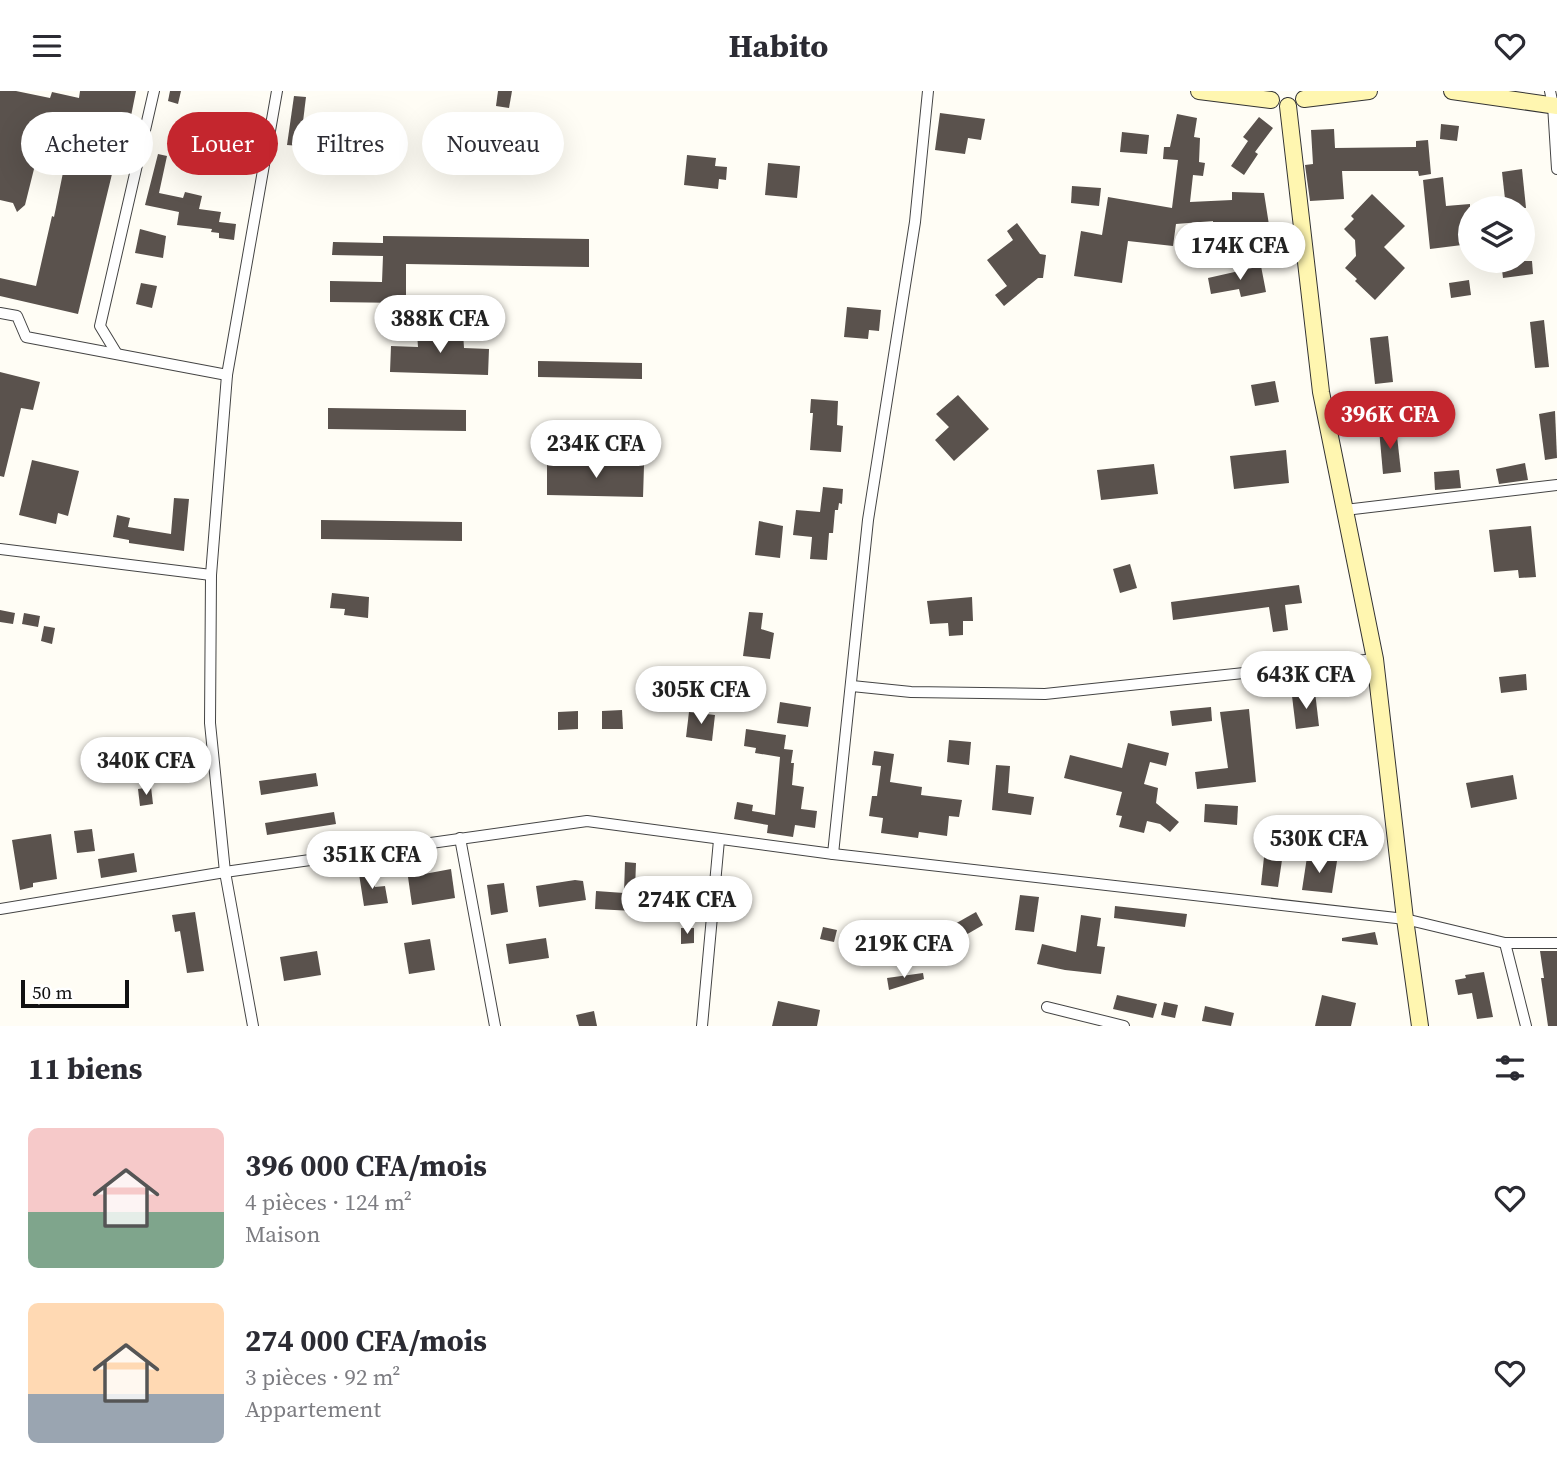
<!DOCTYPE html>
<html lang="fr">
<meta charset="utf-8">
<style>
:root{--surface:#fff;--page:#f7f7f7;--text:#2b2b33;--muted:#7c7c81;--accent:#c4262e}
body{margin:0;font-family:"Source Serif 4",serif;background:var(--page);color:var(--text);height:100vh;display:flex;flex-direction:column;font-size:26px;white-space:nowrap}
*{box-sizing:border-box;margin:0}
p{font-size:23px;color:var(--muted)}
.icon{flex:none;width:38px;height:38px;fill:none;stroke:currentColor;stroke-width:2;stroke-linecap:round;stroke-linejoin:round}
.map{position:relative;height:935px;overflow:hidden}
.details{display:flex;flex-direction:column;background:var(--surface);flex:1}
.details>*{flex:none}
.guide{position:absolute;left:21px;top:21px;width:700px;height:63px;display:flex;gap:14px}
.buttons{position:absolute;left:1458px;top:105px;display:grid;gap:14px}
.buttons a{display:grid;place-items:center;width:77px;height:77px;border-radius:50%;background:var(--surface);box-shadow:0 7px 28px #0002;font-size:35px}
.scale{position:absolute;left:21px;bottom:18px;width:108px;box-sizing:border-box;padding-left:7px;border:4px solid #111;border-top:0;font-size:19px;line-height:24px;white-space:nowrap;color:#111;-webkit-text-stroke:5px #fff;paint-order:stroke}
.price{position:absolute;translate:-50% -60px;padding:0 16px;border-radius:24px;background:#fff;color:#222;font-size:23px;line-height:46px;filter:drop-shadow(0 2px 4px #0008)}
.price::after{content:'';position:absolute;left:50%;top:42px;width:21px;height:16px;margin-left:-10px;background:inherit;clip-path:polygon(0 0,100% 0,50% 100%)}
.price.current{background:var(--accent);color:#fff}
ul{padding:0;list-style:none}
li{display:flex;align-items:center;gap:21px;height:175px;padding:0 28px}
li span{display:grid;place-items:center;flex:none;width:196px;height:140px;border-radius:10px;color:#555}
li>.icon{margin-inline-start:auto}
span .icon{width:84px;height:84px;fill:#fffc;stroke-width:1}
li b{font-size:30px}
h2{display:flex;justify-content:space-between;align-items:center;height:84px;padding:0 28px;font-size:30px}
.chip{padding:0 24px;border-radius:32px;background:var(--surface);box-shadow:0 7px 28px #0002;font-size:24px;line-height:63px}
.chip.current{background:var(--accent);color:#fff}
header{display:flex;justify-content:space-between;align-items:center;height:91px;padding:0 28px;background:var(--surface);font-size:32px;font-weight:700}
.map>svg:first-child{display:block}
.building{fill:#5a524d}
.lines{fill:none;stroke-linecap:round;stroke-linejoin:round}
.minor-casing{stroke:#444;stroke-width:12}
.secondary-casing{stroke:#333;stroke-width:18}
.minor{stroke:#fff;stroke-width:10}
.secondary{stroke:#fff6b0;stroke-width:16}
</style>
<header><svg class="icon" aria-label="menu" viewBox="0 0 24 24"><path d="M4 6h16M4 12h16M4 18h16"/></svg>Habito<svg class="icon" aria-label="heart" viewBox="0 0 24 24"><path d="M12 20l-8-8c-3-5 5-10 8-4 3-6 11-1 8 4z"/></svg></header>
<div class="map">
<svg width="1557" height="935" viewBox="0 0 1557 935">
<rect width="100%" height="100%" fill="#fffdf5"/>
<g class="building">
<path d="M0 0H16L50 7 52 1 79 7 80 0H136L120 80 117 79 116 84 112 83 78 223 0 205V187L36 195 52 125 54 126 69 52 30 43 38 62 25 114 17 121 13 112 0 109Z"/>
<path d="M170 0H181L178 13 168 10Z"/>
<path d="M498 0H512L509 17 496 15Z"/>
<path d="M294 5 306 6 300 55 287 54Z"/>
<path d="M940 22 985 28 981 49 968 47 965 63 935 59Z"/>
<path d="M1177 23 1197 27 1194 46 1200 47 1199 71 1205 72 1203 85 1193 84 1190 111 1232 109V101L1264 102 1269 134 1213 133V130L1176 133 1173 155 1128 150 1122 192 1074 185 1081 140 1102 144 1108 106 1172 117 1178 69 1163 68 1164 56H1170Z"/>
<path d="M1259 26 1273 37 1255 61 1258 63 1244 84 1231 75 1248 50 1243 46Z"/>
<path d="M1441 33 1459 35 1457 50 1440 48Z"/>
<path d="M1334 38 1335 57 1416 56V50L1428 49 1431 83 1419 85 1418 80H1342L1344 108 1310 110 1305 74 1313 73 1311 39Z"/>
<path d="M1122 41 1149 44 1147 63 1120 61Z"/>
<path d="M438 50 462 53 459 72 435 69Z"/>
<path d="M158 63 167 65 159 102 183 107 185 101 202 105 199 118 221 121 219 131 236 133 234 149 219 147V142L211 141 212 138 177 134 179 121 145 114Z"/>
<path d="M687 64 716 67 715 75 727 76 726 89 719 88 718 98 684 94Z"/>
<path d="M768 72 800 75 797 107 765 104Z"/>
<path d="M1522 78 1526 117H1506L1502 81Z"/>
<path d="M1443 86 1446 115 1470 113V153L1430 158 1423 89Z"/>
<path d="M1072 95 1101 97 1099 115 1071 112Z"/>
<path d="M1372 103 1405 135 1384 156 1405 177 1375 209 1355 190 1357 188 1345 177 1356 165 1355 149 1344 138 1354 128 1351 125Z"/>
<path d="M1017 132 1040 163 1046 164 1043 187H1038L1004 215 995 204 1007 195 987 169 1013 149 1007 140Z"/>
<path d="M140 138 166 145 163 167 135 162Z"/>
<path d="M383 145 589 148V176L406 173V212L330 211V190L382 191 383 165 332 164 333 151 383 152Z"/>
<path d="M1510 170H1532L1533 183 1503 187 1501 171Z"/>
<path d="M1261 175 1266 201 1241 206 1239 198 1211 203 1208 187Z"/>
<path d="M1469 189 1471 204 1451 207 1449 192Z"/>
<path d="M141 192 157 195 152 217 136 213Z"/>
<path d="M847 216 881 219 879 240 869 239 868 248 844 246Z"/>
<path d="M1544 229 1549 276 1535 277 1530 231Z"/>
<path d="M424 236 460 237 463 241 464 257 489 258 488 284 390 281 391 255 418 256 417 242Z"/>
<path d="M1388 245 1393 291 1375 293 1370 247Z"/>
<path d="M538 270 642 272V288L538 286Z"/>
<path d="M0 281 40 291 33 319 21 317 4 386 0 385Z"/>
<path d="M1275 290 1279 311 1255 315 1251 294Z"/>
<path d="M958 304 989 338 954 370 935 349 949 336 936 323Z"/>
<path d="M811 308 838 310 837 334 843 335 841 361 810 359 813 322H810Z"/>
<path d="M328 317 466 319V340L328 338Z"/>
<path d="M1555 320 1557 367 1545 369 1539 323Z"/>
<path d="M1396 336 1401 381 1383 383 1379 338Z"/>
<path d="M1286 359 1289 392 1234 398 1230 365Z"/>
<path d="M32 369 79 380 68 425 58 422 56 433 19 424Z"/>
<path d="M1525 372 1528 389 1499 393 1496 378Z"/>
<path d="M547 373 644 374 643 406 547 404Z"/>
<path d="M1154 373 1158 403 1101 409 1097 379Z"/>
<path d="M1459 379 1461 397 1435 399 1434 381Z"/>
<path d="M823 396 843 398 842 413 839 412 838 419H835L833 442H829L827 469 810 468 812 446 793 444 796 419 820 421Z"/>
<path d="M174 407 189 408 184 460 129 452V449L113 446 117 424 130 427 128 436 171 443Z"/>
<path d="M321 429 462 431V450L321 448Z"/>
<path d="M759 430 783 435 780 467 755 464Z"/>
<path d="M1531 435 1536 486 1519 487 1518 479 1494 481 1489 439Z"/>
<path d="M1130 473 1137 497 1120 502 1113 478Z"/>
<path d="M1299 494 1302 512 1285 514 1288 539 1273 541 1269 516 1173 529 1171 511Z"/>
<path d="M332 502 369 506 368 527 344 524 345 518 330 517Z"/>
<path d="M972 506 973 530H963V544L949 545 948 532 930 533 927 510Z"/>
<path d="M0 519 15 522 13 533 0 531Z"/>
<path d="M749 521 763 522 761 538 774 542 770 568 743 565Z"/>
<path d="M24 522 40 525 38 536 22 533Z"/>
<path d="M44 535 55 537 52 553 41 550Z"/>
<path d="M1526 583 1527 599 1501 602 1499 586Z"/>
<path d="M1315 601 1319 635 1296 638 1292 605Z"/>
<path d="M780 611 811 616 808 636 777 632Z"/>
<path d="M1211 616 1212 630 1172 635 1170 620Z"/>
<path d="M1249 618 1256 691 1197 698 1195 681 1228 677 1220 621Z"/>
<path d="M622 619 623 638H602V620Z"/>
<path d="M578 620V638L558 639V621Z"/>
<path d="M689 621 715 624 712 650 686 646Z"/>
<path d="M746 638 786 644 784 658 793 659 791 672H794L792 694 804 696 801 718 817 720 815 737 795 734 793 746 767 742 768 734 734 728 737 711 753 714 752 720 775 724 780 666 755 662 756 657 744 655Z"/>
<path d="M949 649 971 651 969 674 947 671Z"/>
<path d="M1128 652 1169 662 1166 675 1150 671 1144 693 1158 697 1156 712 1179 731 1170 741 1160 733 1147 730 1144 742 1119 736 1122 725 1116 724 1122 701 1064 687 1070 664 1122 677Z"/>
<path d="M874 660 894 663 890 691 922 696 921 704 962 709 959 726 949 725 947 745 919 741 918 747 881 742 883 727 869 725 872 705H877L881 675 872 674Z"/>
<path d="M996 674 1010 675 1008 702 1034 706 1031 724 992 719Z"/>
<path d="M316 682 318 695 261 704 259 690Z"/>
<path d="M1513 684 1517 708 1471 717 1466 692Z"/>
<path d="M151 696 153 713 140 715 138 698Z"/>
<path d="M1205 713 1238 715 1237 734 1204 731Z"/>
<path d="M334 721 336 733 267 744 265 732Z"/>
<path d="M1323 724 1325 745 1269 751 1267 730Z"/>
<path d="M92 738 95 760 77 762 74 740Z"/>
<path d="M51 743 57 788 33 792V796L20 799 12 749Z"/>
<path d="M134 762 137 781 101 787 98 768Z"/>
<path d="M1264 766 1282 769 1278 796 1261 794Z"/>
<path d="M1307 766 1337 770 1332 802 1302 799Z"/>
<path d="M625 771 636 772 635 799 654 800 653 821 595 818 596 800 624 802Z"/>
<path d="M451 778 455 807 412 814 408 786Z"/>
<path d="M372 781 375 796 385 795 388 812 364 815 359 783Z"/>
<path d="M575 789 583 790 586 809 539 816 536 795Z"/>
<path d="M504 792 508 821 491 824 487 794Z"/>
<path d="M1020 804 1039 806 1034 841 1015 839Z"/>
<path d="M1115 815 1187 823 1185 836 1114 827Z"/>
<path d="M195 821 204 880 187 882 180 840 175 841 172 824Z"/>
<path d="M976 821 983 834 964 845H959L953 834Z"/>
<path d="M1081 824 1101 827 1097 855 1105 856 1101 883 1065 879 1037 873 1042 853 1076 861Z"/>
<path d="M823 836 837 839 834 851 820 848Z"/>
<path d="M681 837H694V852L681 853Z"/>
<path d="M1375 841 1378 854 1342 850V847Z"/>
<path d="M546 847 549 867 509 873 506 853Z"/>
<path d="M430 848 435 879 409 883 404 852Z"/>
<path d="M317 860 321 884 284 890 280 866Z"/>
<path d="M1540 860H1557V935H1548L1541 887H1544Z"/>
<path d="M1484 881 1493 926 1477 928 1472 902 1458 904 1455 889 1466 887 1465 884Z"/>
<path d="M923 882 924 888 889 899 887 887Z"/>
<path d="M1117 904 1157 913 1153 927 1113 918Z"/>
<path d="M1322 904 1356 912 1351 935H1315Z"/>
<path d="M778 910 820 919 817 935H772Z"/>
<path d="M1164 911 1178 914 1175 927 1161 924Z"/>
<path d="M1205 915 1234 922 1231 935 1202 930Z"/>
<path d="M594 920 597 935H579L576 924Z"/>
</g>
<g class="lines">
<g class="minor-casing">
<g id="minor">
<path d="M1550 0 1553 14 1557 78"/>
<path d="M0 222 17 225 26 246 227 284"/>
<path d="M117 263 100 235 154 0"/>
<path d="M1345 419 1557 394"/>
<path d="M0 458 211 484"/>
<path d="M852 595 911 601 1045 603 1375 568"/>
<path d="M460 747 495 935"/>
<path d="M833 763 868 429 915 131 928 0"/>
<path d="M0 818 225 781 587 730 833 763 1405 828 1505 852H1557"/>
<path d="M1505 852 1526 935"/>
<path d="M1047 916 1124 935"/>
<path d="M253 935 225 781 210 632 211 484 227 284 277 0"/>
<path d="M702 935 719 749"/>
</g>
</g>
<g class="secondary-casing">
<g id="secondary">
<path d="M1199 0 1271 9"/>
<path d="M1452 0 1557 15"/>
<path d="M1304 8 1369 0"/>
<path d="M1288 15 1321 301 1375 568 1405 828 1420 935"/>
</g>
</g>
<use href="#minor" class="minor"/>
<use href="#secondary" class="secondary"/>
</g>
</svg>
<div class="buttons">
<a><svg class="icon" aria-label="layers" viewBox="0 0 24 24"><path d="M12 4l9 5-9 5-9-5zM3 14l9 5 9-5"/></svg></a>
</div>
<div class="scale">50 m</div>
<b class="price" style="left:1240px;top:191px">174K CFA</b>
<b class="price" style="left:440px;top:264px">388K CFA</b>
<b class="price current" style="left:1390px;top:360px">396K CFA</b>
<b class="price" style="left:596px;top:389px">234K CFA</b>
<b class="price" style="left:1306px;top:620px">643K CFA</b>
<b class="price" style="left:701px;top:635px">305K CFA</b>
<b class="price" style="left:146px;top:706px">340K CFA</b>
<b class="price" style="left:1319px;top:784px">530K CFA</b>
<b class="price" style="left:372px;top:800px">351K CFA</b>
<b class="price" style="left:687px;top:845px">274K CFA</b>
<b class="price" style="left:904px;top:889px">219K CFA</b>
<div class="guide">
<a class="chip">Acheter</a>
<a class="chip current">Louer</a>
<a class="chip">Filtres</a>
<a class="chip">Nouveau</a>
</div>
</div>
<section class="details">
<h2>11 biens<svg class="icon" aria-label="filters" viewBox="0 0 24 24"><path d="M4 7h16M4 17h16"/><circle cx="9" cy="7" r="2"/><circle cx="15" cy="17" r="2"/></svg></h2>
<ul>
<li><span style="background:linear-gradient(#f6c9c9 60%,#7fa58c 0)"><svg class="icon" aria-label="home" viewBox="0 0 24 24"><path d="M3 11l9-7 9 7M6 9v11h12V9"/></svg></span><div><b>396 000 CFA/mois</b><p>4 pièces · 124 m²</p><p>Maison</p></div><svg class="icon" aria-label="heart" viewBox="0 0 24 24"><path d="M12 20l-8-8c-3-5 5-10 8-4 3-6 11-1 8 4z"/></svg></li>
<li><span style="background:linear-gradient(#ffd9b3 65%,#9aa5b1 0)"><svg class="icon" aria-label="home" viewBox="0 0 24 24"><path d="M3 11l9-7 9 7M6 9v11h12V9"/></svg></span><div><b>274 000 CFA/mois</b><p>3 pièces · 92 m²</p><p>Appartement</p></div><svg class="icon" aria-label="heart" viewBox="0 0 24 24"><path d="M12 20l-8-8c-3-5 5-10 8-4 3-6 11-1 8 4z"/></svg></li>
</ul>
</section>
